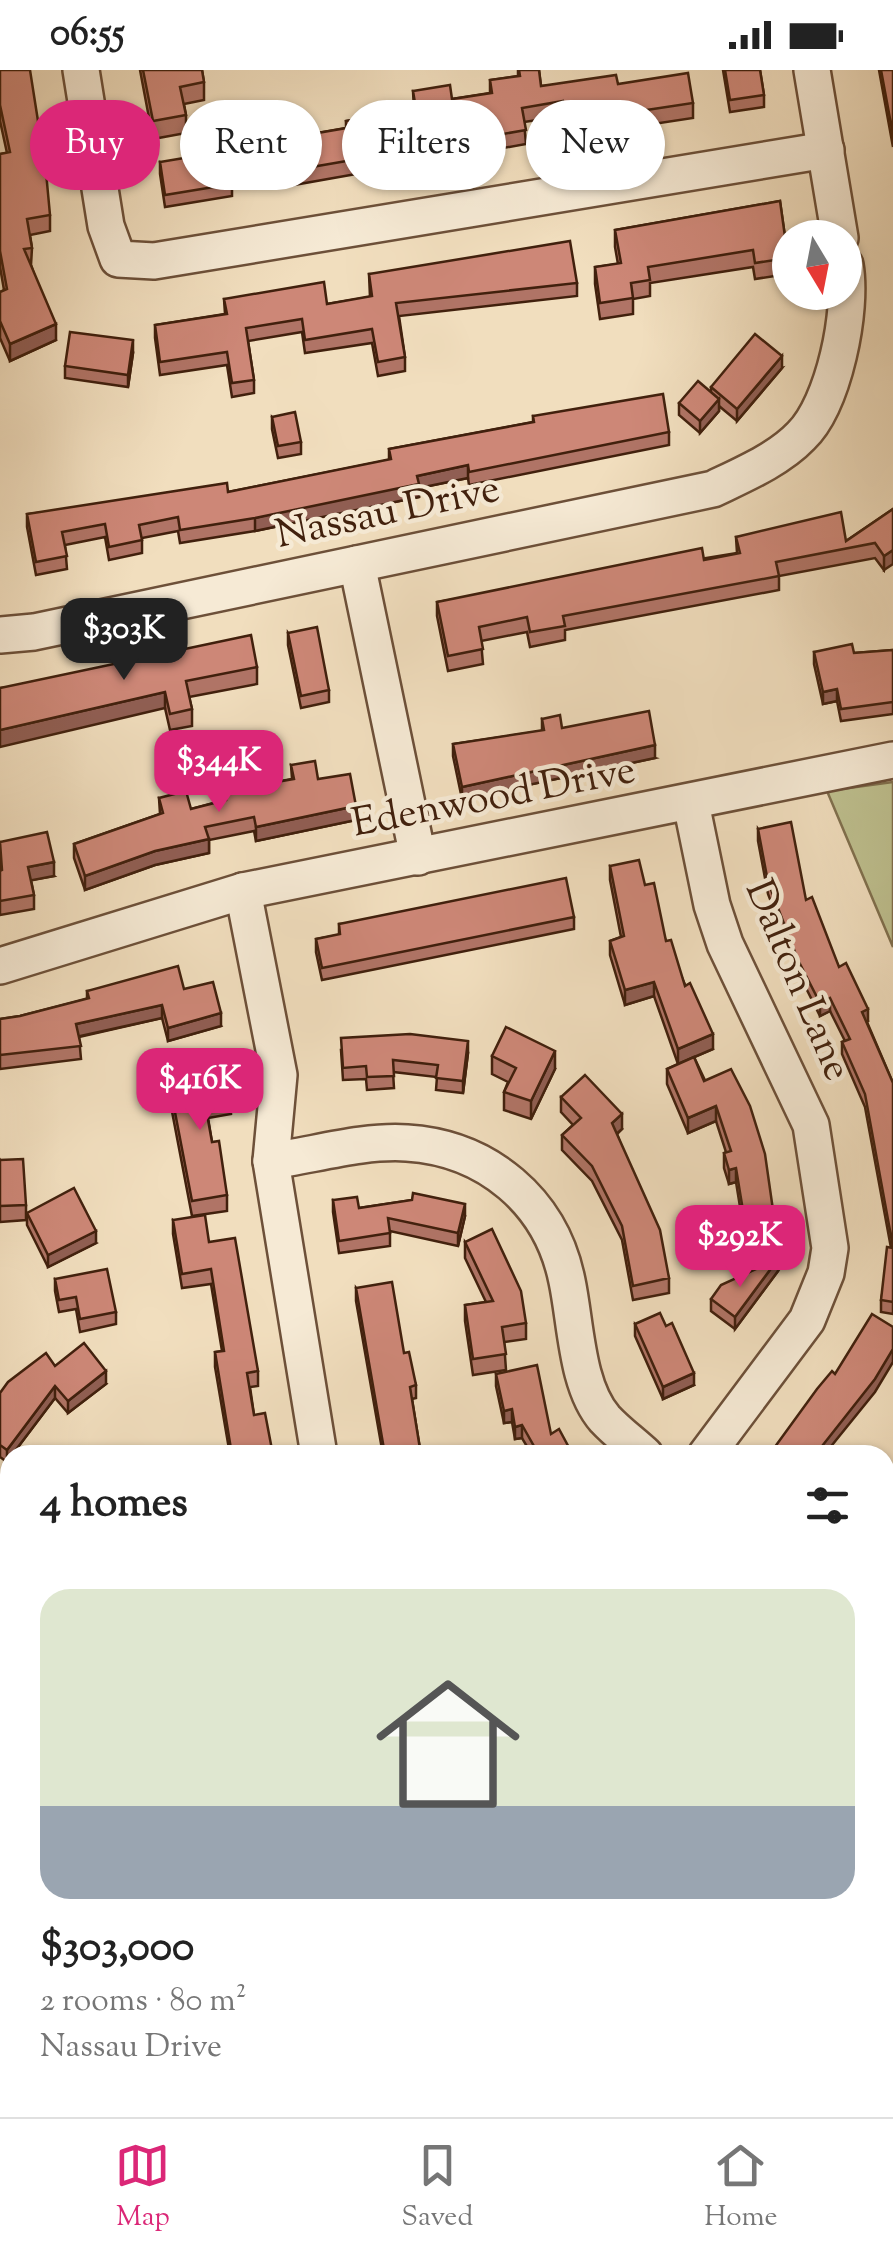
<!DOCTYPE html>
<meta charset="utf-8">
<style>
:root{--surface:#fff;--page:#f2f2f2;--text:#222;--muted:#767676;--line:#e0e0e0;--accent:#db2777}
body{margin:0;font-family:"Sorts Mill Goudy",serif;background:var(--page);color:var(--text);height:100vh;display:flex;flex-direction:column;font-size:38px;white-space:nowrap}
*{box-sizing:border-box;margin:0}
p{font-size:32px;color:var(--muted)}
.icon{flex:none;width:55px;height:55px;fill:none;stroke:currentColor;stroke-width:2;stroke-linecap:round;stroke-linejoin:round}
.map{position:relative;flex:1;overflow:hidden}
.panel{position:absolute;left:0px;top:1375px;width:895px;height:672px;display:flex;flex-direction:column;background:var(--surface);border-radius:30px 30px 0 0;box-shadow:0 2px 8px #0004}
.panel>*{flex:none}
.top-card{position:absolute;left:30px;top:30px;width:835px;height:90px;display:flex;gap:20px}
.needle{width:65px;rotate:170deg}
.fabs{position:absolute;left:772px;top:150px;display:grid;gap:20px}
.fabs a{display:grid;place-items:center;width:90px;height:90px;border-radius:50%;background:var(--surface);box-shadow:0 2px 8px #0004;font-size:50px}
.price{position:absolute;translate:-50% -85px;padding:0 22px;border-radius:20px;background:var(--accent);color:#fff;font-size:32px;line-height:65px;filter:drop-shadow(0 2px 5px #0008)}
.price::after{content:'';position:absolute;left:50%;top:60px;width:30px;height:22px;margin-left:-15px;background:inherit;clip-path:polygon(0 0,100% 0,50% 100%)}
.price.current{background:#222;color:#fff}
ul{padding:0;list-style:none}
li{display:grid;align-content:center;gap:20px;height:530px;padding:0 40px}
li+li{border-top:2px solid var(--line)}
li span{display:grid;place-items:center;height:310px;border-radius:30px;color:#555}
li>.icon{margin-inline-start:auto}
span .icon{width:180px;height:180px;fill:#fffc;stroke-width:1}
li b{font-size:42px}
h2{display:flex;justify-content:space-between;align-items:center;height:120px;padding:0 40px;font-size:42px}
.pill{padding:0 35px;border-radius:45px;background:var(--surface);box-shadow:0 2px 8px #0004;font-size:35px;line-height:90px}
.pill.current{background:var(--accent);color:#fff}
.status{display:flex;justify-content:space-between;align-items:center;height:70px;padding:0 50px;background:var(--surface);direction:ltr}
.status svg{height:28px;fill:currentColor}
.dock{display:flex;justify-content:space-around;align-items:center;height:140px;border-top:2px solid var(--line);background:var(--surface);font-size:28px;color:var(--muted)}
.dock a{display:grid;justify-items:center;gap:5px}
.dock .current{color:var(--accent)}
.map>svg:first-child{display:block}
.green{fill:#bec08f;stroke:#80704e;stroke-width:2.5}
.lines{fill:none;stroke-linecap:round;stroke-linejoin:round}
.minor-casing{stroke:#6d5039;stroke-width:40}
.minor{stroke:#f6ead5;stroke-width:35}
.wall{fill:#b07466;stroke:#41200d;stroke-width:2.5}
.shaded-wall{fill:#905e53;stroke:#41200d;stroke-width:2.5}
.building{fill:#cd8777;stroke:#41200d;stroke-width:2.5}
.labels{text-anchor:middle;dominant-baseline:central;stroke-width:9;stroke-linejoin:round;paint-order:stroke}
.street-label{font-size:40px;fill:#41200d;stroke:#f6ead5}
</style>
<div class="status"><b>06:55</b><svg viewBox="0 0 49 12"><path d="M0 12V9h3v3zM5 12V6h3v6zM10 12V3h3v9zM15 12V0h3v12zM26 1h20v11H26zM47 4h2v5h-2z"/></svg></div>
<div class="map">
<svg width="893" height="2047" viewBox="0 0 893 2047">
<rect width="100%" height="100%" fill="#f1debe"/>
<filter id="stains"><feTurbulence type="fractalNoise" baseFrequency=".002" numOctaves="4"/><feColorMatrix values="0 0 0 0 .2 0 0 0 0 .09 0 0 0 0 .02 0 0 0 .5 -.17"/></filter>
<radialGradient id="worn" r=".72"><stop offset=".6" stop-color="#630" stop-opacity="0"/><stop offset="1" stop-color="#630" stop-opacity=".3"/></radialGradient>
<path class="green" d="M893 712V877L827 721Z"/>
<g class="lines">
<g class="minor-casing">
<g id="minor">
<path d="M81 0 106 156 118 189 154 191 826 80"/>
<path d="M812 0 840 168"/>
<path d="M357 494 418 787"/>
<path d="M0 565 34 562 713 419C742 405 778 390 801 366 834 334 853 240 845 195"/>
<path d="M691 733 712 835 725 874 811 1055 830 1178 826 1203 807 1250 706 1385"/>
<path d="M243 821 279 1005 271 1091 319 1385"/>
<path d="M0 896 243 821 893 690"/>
<path d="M271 1091C314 1085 363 1070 407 1073 487 1078 551 1131 567 1211 576 1253 576 1316 605 1349 617 1362 632 1373 645 1385"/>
<path d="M0 1460 10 1468"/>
<path d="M885 1580 893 1587"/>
<path d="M885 1670 893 1661"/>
<path d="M0 1916 10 1914"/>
<path d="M0 1975 10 1973"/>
<path d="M0 2033 10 2031"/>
<path d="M757 2038 769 2047"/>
<path d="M211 2047 257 2038"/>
<path d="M573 2047 586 2038"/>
</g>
</g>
<use href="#minor" class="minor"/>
</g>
<g class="wall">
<path d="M0 0 50 145V161L30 165 32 178 31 195 56 270 10 291 0 268V222L4 220 0 197V84L7 83 0 51Z"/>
<path d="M140 0H202L204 12V30L184 34 186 45V63L153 69Z"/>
<path d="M518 0H539L541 16 618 14 693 33V48L567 67 563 46 524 52 526 74 277 118 271 86V71L346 58V51L414 40 413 21 452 29 490 23V10L518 6Z"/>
<path d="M723 0H760L764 25V37L730 42Z"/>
<path d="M879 0H893V77Z"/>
<path d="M160 92 232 114V126L165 137 160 104Z"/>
<path d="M780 131 788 188V204L755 209 753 197 650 213V226L633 229V244L600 249 595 214V197L618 194 615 177V160Z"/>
<path d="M369 204 577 213V226L399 246 405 287V301L378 306 372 273 305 283 302 262 248 271 254 310V323L232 327 227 295 160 305 155 268V255L225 244 224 229 327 234 370 227Z"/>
<path d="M133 283 128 317 65 308V296Z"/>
<path d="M782 298 737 351 719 336V341L700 363 679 345V333L711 322V317Z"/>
<path d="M533 346 669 362V375L469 415 468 408 419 418V427L255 461 180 473 178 461 142 468V483L109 490 105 467 65 475 67 499 36 505 27 457V444L228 422 389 390V379L533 352Z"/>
<path d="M272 347 301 372V384L278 388 272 359Z"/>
<path d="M893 439 884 500 875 488 779 506V520L565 560V570L530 577 527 562 481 571 483 594 448 601 437 546V532L737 483 736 467 846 471Z"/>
<path d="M288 563 329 620V632L301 638 288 575Z"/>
<path d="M893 580V644L841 651 837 631 823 634 814 594V582L854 583Z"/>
<path d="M257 597V614L189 627 192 639V656L170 660 165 638 0 618Z"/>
<path d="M542 649 562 658 655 688 462 729 453 686V674L542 661Z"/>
<path d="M291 695 318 709 356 750 256 771 254 761 209 770V783L155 795 85 820 74 788V774L160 744 159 728 191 739 225 730V722L229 721V706L259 715 292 709Z"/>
<path d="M758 759 806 830 839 897 868 951 867 952 893 1013V1244L881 1242V1230L891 1178 865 1037 842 984V972L845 971 830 941 820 946 798 902 768 824 758 771Z"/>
<path d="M0 772 54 806 31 810 34 825V839L0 845Z"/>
<path d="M610 796 645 815 666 871 713 979 678 994 654 926 625 935 610 885V871L621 867 610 810Z"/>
<path d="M574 847V859L322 910 316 882V869L339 865V854Z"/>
<path d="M184 919 221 956 168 971 162 948 79 967 81 989 0 999V949L20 946 87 929V921Z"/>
<path d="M341 980 468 983 463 1023 436 1020 437 1007 393 1002 394 1018 367 1020 366 1009 343 1010Z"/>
<path d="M492 986 555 999 531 1049 504 1040V1022L508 1012 492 1004Z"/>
<path d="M694 987 776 1161V1175L747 1180 736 1112 729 1114 724 1098V1083L726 1082 716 1051 688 1063 667 1014V999Z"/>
<path d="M169 1011 231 1028V1044L208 1048 212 1072 227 1125V1141L192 1146 169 1026Z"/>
<path d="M561 1027 622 1059 617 1064 669 1208V1223L633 1230 622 1170 592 1111 562 1080V1065L573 1055 561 1042Z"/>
<path d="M0 1090 26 1135V1150L0 1152Z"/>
<path d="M333 1130 359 1138 412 1130 465 1146 458 1176 390 1161V1176L339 1183 333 1142Z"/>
<path d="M27 1143 96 1173 48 1197 27 1155Z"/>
<path d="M173 1150 209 1172 258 1301V1316L250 1317 254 1345 273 1385H230L215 1297V1282L222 1281 211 1214 182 1218 173 1164Z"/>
<path d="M465 1172 526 1253V1269L504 1272 506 1300 473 1305 465 1251V1235L486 1232 465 1188Z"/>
<path d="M778 1201 735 1259 711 1241V1229Z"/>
<path d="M55 1209 116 1242V1254L80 1262 76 1239 59 1242 55 1221Z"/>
<path d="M356 1218 404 1283 416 1315V1328L412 1329 421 1385H383L356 1231Z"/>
<path d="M635 1254 694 1315 663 1329 635 1266Z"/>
<path d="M55 1296 106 1314 68 1343 55 1328 12 1385H10L7 1392 0 1387V1323Z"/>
<path d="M496 1304 551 1364 573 1385H532L522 1368 515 1369 512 1352 504 1353 496 1316Z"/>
<path d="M885 1455 893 1461V1512L885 1505Z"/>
</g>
<g class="shaded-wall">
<path d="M56 254V270L10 291V274Z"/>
<path d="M133 270V283L128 317V305Z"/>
<path d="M782 286V298L737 351V339Z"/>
<path d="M719 329V341L700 363V351Z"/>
<path d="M468 395V408L419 418V427L255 461V448L417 406Z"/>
<path d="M893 480V494L884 500V486Z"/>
<path d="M837 619V631L823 634V622Z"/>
<path d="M165 622V638L0 677V660Z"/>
<path d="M655 675V688L462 729V717Z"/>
<path d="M356 736V750L256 771V757Z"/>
<path d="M209 769V783L155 795 85 820V806L155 781Z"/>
<path d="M54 792V806L28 811V797Z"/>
<path d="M654 912V926L625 935V920Z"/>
<path d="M830 928V941L820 946V933Z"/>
<path d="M162 935V948L76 967V954Z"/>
<path d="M868 939V951L862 954V942Z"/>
<path d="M221 943V956L168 971V958Z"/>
<path d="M713 964V979L678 994V979Z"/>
<path d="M468 971V983L463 1023V1011Z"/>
<path d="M555 981V999L531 1049V1031Z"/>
<path d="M716 1036V1051L688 1063V1048Z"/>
<path d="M622 1044V1059L612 1068V1053Z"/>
<path d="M736 1098V1112L729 1114V1100Z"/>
<path d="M465 1134V1146L458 1176V1163Z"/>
<path d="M96 1161V1173L48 1197V1185Z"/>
<path d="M778 1189V1201L735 1259V1247Z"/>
<path d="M893 1279V1292L875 1322 824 1385H814Z"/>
<path d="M106 1301V1314L68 1343V1331Z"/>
<path d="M694 1303V1315L663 1329V1317Z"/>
<path d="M55 1316V1328L12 1385H10L7 1392V1380Z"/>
<path d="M512 1339V1352L504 1353V1341Z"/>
<path d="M522 1355V1368L515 1369V1357Z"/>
</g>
<g class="building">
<path d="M0 0H30L46 102 50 145 27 149 32 178 24 179 56 254 10 274 0 251V222L7 219 0 181V84L10 82 0 35Z"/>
<path d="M143 0H202L204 12 180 17 186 45 153 51Z"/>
<path d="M519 0H539L541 16 616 5 618 14 688 3 693 33 567 52 563 31 522 38 526 60 277 103 271 71 347 58 346 51 416 39 413 21 450 15 452 29 492 23 490 10 520 6Z"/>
<path d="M725 0H760L764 25 730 30Z"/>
<path d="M881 0H893V65Z"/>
<path d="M226 81 232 114 165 125 160 92Z"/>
<path d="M780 131 788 188 755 193 753 180 648 197 650 210 631 213 633 228 600 233 595 197 621 193 615 160Z"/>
<path d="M570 171 577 213 396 233 405 287 378 292 372 259 305 270 302 249 246 258 254 310 232 313 227 282 160 292 155 255 227 244 224 229 324 212 327 234 372 226 369 204Z"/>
<path d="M70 262 133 270 128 305 65 296Z"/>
<path d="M755 264 782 286 737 339 711 317Z"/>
<path d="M698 311 719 329 700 351 679 333Z"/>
<path d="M663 324 669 362 469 402 468 395 417 406 419 414 255 448 180 460 178 447 139 455 142 470 109 477 105 454 62 462 67 486 36 492 27 444 227 413 228 422 391 389 389 379 534 352 533 346Z"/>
<path d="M295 342 301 372 278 376 272 347Z"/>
<path d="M893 439V480L884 486 875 473 776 492 779 506 563 546 565 556 530 562 527 547 479 557 483 579 448 586 437 532 702 478 704 490 740 483 736 467 841 442 846 471Z"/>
<path d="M317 557 329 620 301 626 288 563Z"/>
<path d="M251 565 257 597 186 611 192 639 170 644 165 622 0 660V618Z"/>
<path d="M852 574 854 583 893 580V632L841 639 837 619 823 622 814 582Z"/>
<path d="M649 641 655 675 462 717 453 674 544 660 542 649 560 645 562 658Z"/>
<path d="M315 691 318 709 350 704 356 736 256 757 254 747 205 757 209 769 155 781 85 806 74 774 163 743 159 728 186 721 191 739 226 730 225 722 232 720 229 706 257 700 259 715 294 709 291 695Z"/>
<path d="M791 752 806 830 812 827 839 897 846 893 868 939 862 942 893 1013V1177L865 1024 842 972 850 969 830 928 820 933 798 890 768 812 758 759Z"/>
<path d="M47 762 54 792 28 797 34 825 0 831V801L2 800 0 772Z"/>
<path d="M639 790 645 815 654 813 666 871 671 870 685 916 690 913 713 964 678 979 654 912 625 920 610 871 624 866 610 796Z"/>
<path d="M566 808 574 847 322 898 316 869 340 864 339 854Z"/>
<path d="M178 896 184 919 213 912 221 943 168 958 162 935 76 954 81 976 0 985V949L20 946 89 928 87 921Z"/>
<path d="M506 957 555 981 531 1031 504 1022 516 998 492 986Z"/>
<path d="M410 964 468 971 463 1011 436 1008 438 995 393 990 394 1006 367 1007 366 996 343 998 341 968Z"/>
<path d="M694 987 704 1011 731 999 750 1036 765 1084 776 1161 747 1165 736 1098 729 1100 724 1083 731 1081 716 1036 688 1048 667 999Z"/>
<path d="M226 1002 231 1028 205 1033 212 1072 219 1071 227 1125 192 1131 169 1011Z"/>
<path d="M585 1005 622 1044 612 1053 660 1160 669 1208 633 1216 622 1156 592 1096 562 1065 581 1048 561 1027Z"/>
<path d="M23 1089 26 1135 0 1136V1090Z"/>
<path d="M74 1118 96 1161 48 1185 27 1143Z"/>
<path d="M413 1123 465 1134 458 1163 388 1148 390 1163 339 1171 333 1130 357 1127 359 1138 412 1130Z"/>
<path d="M205 1145 209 1172 235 1168 258 1301 247 1303 254 1345 265 1343 273 1385H232L215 1282 224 1281 211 1199 182 1204 173 1150Z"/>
<path d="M492 1159 521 1221 526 1253 502 1257 506 1284 473 1289 465 1235 493 1231 465 1172Z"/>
<path d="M887 1177 893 1178V1232L881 1230Z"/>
<path d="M778 1189 735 1247 711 1229 721 1215Z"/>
<path d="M107 1199 116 1242 80 1249 76 1227 59 1230 55 1209Z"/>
<path d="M392 1212 404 1283 409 1282 416 1315 410 1317 421 1385H385L356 1218Z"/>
<path d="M660 1243 666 1256 672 1253 694 1303 663 1317 635 1254Z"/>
<path d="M872 1244 893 1257V1279L875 1309 815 1385H769L817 1319 832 1301 835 1304Z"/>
<path d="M84 1273 106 1301 68 1331 55 1316 7 1380 0 1375V1323L8 1312 46 1283 55 1296Z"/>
<path d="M537 1295 551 1364 559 1359 573 1385H539L522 1355 515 1357 512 1339 504 1341 496 1304Z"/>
<path d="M885 1455 893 1461V1499L885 1493Z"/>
<path d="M681 2040 690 2047H676Z"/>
</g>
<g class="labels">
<g class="street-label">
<text transform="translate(388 444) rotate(-12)">Nassau Drive</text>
<text transform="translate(494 729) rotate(-11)">Edenwood Drive</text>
<text transform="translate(796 911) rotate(67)">Dalton Lane</text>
</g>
</g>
<rect width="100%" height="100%" filter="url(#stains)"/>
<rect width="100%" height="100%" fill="url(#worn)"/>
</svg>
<div class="fabs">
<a><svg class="needle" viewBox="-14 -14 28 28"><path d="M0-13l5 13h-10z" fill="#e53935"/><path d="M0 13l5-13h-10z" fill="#767676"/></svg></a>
</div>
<b class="price current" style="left:124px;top:613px">$303K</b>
<b class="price" style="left:219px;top:745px">$344K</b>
<b class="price" style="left:200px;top:1063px">$416K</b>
<b class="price" style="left:740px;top:1220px">$292K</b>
<div class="top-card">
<a class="pill current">Buy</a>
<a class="pill">Rent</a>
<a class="pill">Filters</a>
<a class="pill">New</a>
</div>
<section class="panel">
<h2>4 homes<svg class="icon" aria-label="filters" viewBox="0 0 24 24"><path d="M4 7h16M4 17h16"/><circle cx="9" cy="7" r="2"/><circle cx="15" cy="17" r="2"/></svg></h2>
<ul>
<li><span style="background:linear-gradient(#dfe7d0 70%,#9aa5b1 0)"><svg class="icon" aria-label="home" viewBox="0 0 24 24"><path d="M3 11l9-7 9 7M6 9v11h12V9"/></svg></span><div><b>$303,000</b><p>2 rooms · 80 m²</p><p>Nassau Drive</p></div></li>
</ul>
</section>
</div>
<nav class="dock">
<a class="current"><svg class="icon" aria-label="map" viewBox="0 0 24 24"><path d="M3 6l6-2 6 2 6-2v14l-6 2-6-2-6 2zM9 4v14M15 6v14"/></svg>Map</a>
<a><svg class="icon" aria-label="saved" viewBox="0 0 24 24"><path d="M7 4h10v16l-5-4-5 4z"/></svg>Saved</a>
<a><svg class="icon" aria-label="home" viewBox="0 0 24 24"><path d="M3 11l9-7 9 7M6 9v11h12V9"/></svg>Home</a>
</nav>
